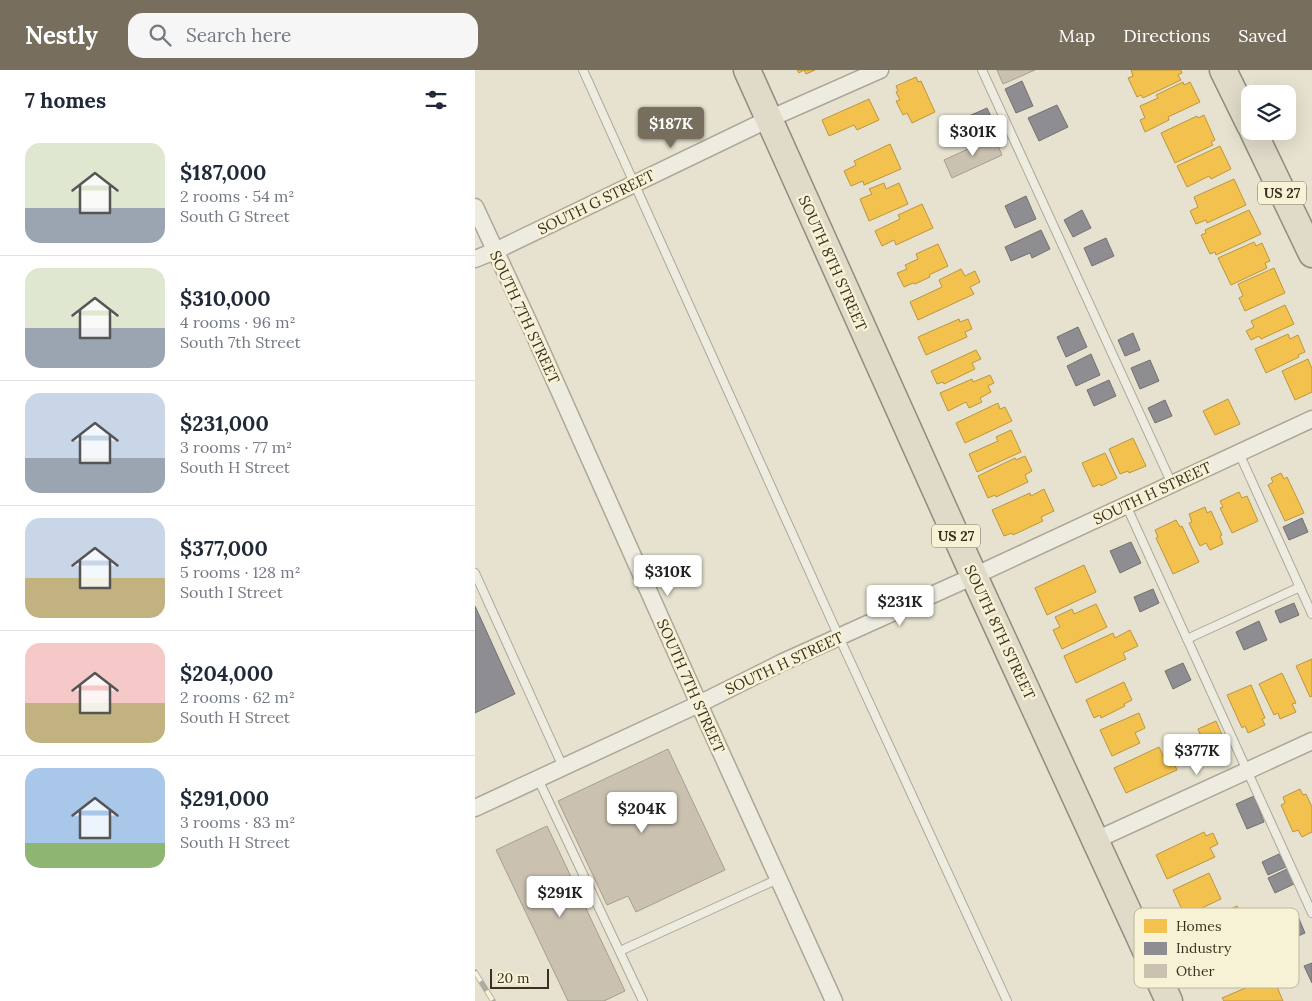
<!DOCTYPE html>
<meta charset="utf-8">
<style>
:root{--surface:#fff;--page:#f6f6f7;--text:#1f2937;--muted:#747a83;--line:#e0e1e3;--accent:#776e5d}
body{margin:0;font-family:Lora,serif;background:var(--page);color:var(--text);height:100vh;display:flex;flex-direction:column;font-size:19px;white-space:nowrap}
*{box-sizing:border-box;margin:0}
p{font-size:16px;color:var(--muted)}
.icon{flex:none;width:28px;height:28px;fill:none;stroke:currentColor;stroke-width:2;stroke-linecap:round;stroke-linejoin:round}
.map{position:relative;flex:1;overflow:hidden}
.sheet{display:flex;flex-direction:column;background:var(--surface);width:475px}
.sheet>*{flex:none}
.tools{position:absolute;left:766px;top:15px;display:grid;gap:10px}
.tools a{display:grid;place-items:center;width:55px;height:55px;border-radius:10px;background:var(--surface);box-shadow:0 5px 20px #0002;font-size:25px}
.scale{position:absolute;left:15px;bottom:12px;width:59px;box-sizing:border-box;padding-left:5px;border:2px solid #3b301f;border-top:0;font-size:14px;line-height:18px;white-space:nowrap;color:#3b301f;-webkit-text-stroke:4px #f7f1d5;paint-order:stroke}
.price{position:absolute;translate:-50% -42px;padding:0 11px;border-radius:5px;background:#fff;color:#222;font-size:16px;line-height:32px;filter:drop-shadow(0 1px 2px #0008)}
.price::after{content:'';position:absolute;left:50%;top:30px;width:15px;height:11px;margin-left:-8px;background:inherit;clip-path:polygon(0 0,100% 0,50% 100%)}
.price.current{background:var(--accent);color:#fff}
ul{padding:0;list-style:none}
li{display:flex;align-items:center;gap:15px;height:125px;padding:0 25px}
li+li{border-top:1px solid var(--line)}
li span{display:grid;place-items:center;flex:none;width:140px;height:100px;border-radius:15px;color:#555}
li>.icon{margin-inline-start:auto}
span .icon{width:60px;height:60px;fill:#fffc;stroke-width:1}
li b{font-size:21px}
h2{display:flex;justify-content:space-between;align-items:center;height:60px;padding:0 25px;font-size:21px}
header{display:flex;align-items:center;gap:30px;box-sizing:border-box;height:70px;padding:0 25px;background:var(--accent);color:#fff}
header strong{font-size:24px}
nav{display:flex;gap:28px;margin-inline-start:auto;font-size:18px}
.search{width:350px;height:45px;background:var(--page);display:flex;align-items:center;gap:12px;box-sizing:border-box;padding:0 18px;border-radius:15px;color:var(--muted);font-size:19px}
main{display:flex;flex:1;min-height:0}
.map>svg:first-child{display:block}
.homes{fill:#f2c14e;stroke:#bb9640}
.industry{fill:#8d8d92;stroke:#747170}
.building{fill:#cac1b0;stroke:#a79e8e}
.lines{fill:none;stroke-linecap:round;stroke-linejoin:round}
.service-casing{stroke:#aca797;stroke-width:10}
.minor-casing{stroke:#aca797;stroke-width:19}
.trunk-casing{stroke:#918c7f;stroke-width:29}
.service{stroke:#eeebe1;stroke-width:8}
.minor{stroke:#eeebe1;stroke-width:16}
.trunk{stroke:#e0dac9;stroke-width:26}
.rail-casing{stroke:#aeaba1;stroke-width:5.5}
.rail{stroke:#f7f1d5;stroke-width:4;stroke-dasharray:11;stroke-linecap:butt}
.labels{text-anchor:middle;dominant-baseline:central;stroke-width:5;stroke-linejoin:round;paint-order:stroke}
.shield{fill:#f7f1d5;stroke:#736a56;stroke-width:1}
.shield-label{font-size:14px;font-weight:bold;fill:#3b301f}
.street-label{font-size:15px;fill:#3b301f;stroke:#f7f1d5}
.key{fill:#f7f1d5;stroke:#bfb79e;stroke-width:1}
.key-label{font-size:14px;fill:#3b301f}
</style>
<header>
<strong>Nestly</strong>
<div class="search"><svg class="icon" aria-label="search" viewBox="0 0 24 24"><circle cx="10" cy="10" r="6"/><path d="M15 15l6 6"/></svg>Search here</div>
<nav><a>Map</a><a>Directions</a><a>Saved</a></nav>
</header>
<main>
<section class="sheet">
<h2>7 homes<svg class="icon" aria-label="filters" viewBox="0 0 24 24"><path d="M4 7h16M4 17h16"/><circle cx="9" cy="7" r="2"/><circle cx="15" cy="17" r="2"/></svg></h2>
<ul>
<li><span style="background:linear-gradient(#dfe7d0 65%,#9aa5b1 0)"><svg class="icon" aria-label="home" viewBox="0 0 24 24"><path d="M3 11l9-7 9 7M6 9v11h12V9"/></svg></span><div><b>$187,000</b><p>2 rooms · 54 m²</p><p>South G Street</p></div></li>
<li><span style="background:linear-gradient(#dfe7d0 60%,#9aa5b1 0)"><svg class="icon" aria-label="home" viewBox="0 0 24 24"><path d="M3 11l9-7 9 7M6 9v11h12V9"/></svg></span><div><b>$310,000</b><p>4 rooms · 96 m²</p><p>South 7th Street</p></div></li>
<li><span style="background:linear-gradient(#c9d6e8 65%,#9aa5b1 0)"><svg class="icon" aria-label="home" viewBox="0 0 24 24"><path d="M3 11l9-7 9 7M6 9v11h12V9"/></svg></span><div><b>$231,000</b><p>3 rooms · 77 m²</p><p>South H Street</p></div></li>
<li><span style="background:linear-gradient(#c9d6e8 60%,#c2b280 0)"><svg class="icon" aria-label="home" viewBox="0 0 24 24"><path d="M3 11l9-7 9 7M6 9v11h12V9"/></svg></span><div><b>$377,000</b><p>5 rooms · 128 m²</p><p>South I Street</p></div></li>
<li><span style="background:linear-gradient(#f6c9c9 60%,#c2b280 0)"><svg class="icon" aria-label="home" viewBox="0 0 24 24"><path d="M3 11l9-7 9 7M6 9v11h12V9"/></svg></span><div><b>$204,000</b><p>2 rooms · 62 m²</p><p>South H Street</p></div></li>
<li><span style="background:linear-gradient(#a9c7e8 75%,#8fb573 0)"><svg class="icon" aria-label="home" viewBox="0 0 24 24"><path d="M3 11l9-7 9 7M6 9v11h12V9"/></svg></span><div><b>$291,000</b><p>3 rooms · 83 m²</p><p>South H Street</p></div></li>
</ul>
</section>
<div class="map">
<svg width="837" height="931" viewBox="0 0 837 931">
<rect width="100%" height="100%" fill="#e6e2cf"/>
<g class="homes">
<path d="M322 0H340L331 4 329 0 324 3Z"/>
<path d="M656 0H706L707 3 703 5 706 10 668 28 666 25 662 27 653 8 658 6Z"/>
<path d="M441 7 443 12 446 11 460 42 437 53 432 43 428 45 421 31 425 30 421 22 423 21 421 16Z"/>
<path d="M708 12 709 15 715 12 725 32 693 47 694 50 670 62 665 50 670 48 665 36 683 28 681 25Z"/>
<path d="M394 29 404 50 382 60 379 55 354 66 347 50Z"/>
<path d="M729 45 740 70 736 72 738 75 700 93 686 63 722 46 723 48Z"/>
<path d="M415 74 426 99 389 115 388 111 376 116 369 101 381 95 379 91Z"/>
<path d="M745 76 756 99 736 109 734 106 712 117 702 96Z"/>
<path d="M759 109 771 135 732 153 731 150 721 154 715 141 723 137 719 127Z"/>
<path d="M409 113 411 119 424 113 433 134 394 151 385 129 397 124 394 119Z"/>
<path d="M447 134 458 158 421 175 419 170 407 176 400 161 425 149 423 145Z"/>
<path d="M774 140 786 164 741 185 740 182 735 184 726 165 731 163 730 160Z"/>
<path d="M779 172 781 176 787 173 795 191 790 193 792 198 756 215 743 188Z"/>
<path d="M463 174 473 196 454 205 455 207 440 214 438 213 429 217 422 203 432 199 430 195 443 189 441 184Z"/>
<path d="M799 198 810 223 770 241 764 228 768 226 763 214Z"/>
<path d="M486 199 490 206 500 201 505 212 495 217 499 224 443 250 435 232 467 217 464 210Z"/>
<path d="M810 235 819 254 786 269 784 266 776 270 771 261 779 257 776 251Z"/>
<path d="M484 249 485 252 493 249 497 259 490 262 492 267 451 285 443 267Z"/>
<path d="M813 264 815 269 823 265 830 282 823 285 824 287 791 303 780 279Z"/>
<path d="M501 280 506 289 497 293 500 299 469 314 468 312 462 314 456 301Z"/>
<path d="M833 289 837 299V322L820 330 807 301Z"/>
<path d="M515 305 519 313 513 316 516 322 505 328 507 332 494 338 491 332 473 341 465 323 497 309 498 312Z"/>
<path d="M753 329 765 354 740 365 728 341Z"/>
<path d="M523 333 525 339 530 337 537 351 490 373 481 353Z"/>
<path d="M536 360 546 382 502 402 494 384 523 371 521 367Z"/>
<path d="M658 368 671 396 654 403 653 401 645 404 634 379Z"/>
<path d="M630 383 642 408 626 416 625 414 618 417 607 393Z"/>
<path d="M550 386 557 401 550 405 553 412 521 427 520 425 513 428 503 406 540 388 541 390Z"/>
<path d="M806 403 809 409 812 407 829 443 810 451 793 415 798 412 796 408Z"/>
<path d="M569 419 579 441 566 447 568 451 538 465 537 463 529 466 517 440 555 423 556 426Z"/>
<path d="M764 422 767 428 772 426 783 451 757 463 745 438 748 437 745 431Z"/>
<path d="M730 437 732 443 736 441 747 465 745 466 748 474 735 480 731 473 725 476 714 453 717 452 714 444Z"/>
<path d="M701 450 705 457 707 456 724 492 698 504 681 468 683 467 680 460Z"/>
<path d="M609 495 621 522 572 545 560 518Z"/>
<path d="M621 534 632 557 587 579 578 560 585 557 580 547 597 539 599 544Z"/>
<path d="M655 560 663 576 648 583 651 589 601 613 589 586 638 563 640 568Z"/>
<path d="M837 589V626L835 627 821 596Z"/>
<path d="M807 603 821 633 817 634 821 642 805 649 803 643 799 645 784 614Z"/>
<path d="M649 612 657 630 649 634 650 636 626 648 625 645 619 648 611 630Z"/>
<path d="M776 615 790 648 787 649 790 655 773 663 770 656 767 658 752 625Z"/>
<path d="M664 643 670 658 660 663 665 673 637 686 625 660Z"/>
<path d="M741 651 755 683 736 691 723 659Z"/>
<path d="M684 677 690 689 696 686 702 700 651 723 639 698Z"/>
<path d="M825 719 828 725 831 724 837 737V762L827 767 823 760 818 762 806 735 810 733 808 727Z"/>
<path d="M729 762 731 766 738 763 743 774 735 778 740 787 692 809 681 785Z"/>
<path d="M734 803 746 829 710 846 698 820Z"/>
<path d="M762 836 773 863 733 881 724 859 716 863 712 853 730 845 732 850Z"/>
<path d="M789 910 792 916 800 912 808 931H749L747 928Z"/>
</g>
<g class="industry">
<path d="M547 11 558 36 541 43 530 19Z"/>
<path d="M582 35 593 57 564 71 553 48Z"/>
<path d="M512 38 520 55 502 63 494 46Z"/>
<path d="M551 126 561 149 540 158 530 136Z"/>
<path d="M607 140 616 158 598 167 589 150Z"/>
<path d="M566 160 575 179 557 188 555 183 536 191 530 177Z"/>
<path d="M631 168 639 186 617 196 609 178Z"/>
<path d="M603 257 612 277 591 287 582 267Z"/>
<path d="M658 263 665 280 650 286 643 270Z"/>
<path d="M616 284 625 305 601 316 592 296Z"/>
<path d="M675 290 684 311 665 319 656 298Z"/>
<path d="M634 310 641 326 619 336 612 320Z"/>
<path d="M690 330 697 346 680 353 673 338Z"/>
<path d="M827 448 833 462 814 470 808 457Z"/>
<path d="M656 472 666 493 645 503 635 481Z"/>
<path d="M678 519 684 533 665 542 659 527Z"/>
<path d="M819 533 824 545 805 553 800 541Z"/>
<path d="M0 536 40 624 0 643Z"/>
<path d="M784 551 792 570 769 580 761 562Z"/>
<path d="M708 593 716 610 698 619 690 601Z"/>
<path d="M779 726 789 752 772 759 761 734Z"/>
<path d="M804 784 811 797 793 805 787 792Z"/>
<path d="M812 799 819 814 800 823 793 808Z"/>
<path d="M822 844 830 863 810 872 801 853Z"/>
<path d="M837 893V913L829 896Z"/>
</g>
<g class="building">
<path d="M522 0H560L528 14Z"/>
<path d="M519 67 527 85 477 108 469 90Z"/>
<path d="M193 679 250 800 161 842 153 826 132 835 83 731Z"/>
<path d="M72 756 150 921 129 931H93L21 780Z"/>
</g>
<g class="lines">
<g class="service-casing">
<g id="service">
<path d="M108 0 364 567 532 931"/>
<path d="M507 0 697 414"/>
<path d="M764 383 837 544"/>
<path d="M651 435 837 843"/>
<path d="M0 503 88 697"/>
<path d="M712 569 825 517"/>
<path d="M63 709 168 931"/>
<path d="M145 881 303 809"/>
</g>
</g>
<g class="minor-casing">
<g id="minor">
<path d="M0 137 54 253 224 634 359 931"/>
<path d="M0 189 20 181 294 49 405 0"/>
<path d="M0 738 224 634 308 592 499 506 837 349"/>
<path d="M621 770 837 671"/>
</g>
</g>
<g class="trunk-casing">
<g id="trunk">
<path d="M272 0 499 506 694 931"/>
<path d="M748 0 775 55"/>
<path d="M778 61 837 184"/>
</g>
</g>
<use href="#service" class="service"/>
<use href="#minor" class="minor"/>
<use href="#trunk" class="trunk"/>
<g class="rail-casing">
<path id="rail" d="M0 902 18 931"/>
</g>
<use href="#rail" class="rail"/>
</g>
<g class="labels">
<g class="shield">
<rect x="783" y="111.5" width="48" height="23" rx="4"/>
<rect x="457" y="454.5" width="48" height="23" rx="4"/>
</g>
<g class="shield-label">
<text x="807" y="123">US 27</text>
<text x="481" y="466">US 27</text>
</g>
<g class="street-label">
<text transform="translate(121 132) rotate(-26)">SOUTH G STREET</text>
<text transform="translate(358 193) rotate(66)">SOUTH 8TH STREET</text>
<text transform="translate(50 247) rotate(65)">SOUTH 7TH STREET</text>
<text transform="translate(677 423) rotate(-25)">SOUTH H STREET</text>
<text transform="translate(525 562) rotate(65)">SOUTH 8TH STREET</text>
<text transform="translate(309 593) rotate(-25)">SOUTH H STREET</text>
<text transform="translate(216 616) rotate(66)">SOUTH 7TH STREET</text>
</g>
</g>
<rect x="659" y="838" width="165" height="80" rx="8" class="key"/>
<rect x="669" y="849" width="23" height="14" fill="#f2c14e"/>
<rect x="669" y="872" width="23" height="13" fill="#8d8d92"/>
<rect x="669" y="894" width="23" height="14" fill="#cac1b0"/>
<g class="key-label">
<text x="701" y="861">Homes</text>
<text x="701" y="883">Industry</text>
<text x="701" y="906">Other</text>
</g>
</svg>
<div class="tools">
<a><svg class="icon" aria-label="layers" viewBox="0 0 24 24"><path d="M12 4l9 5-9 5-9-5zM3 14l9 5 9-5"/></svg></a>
</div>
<div class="scale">20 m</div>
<b class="price current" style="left:196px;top:79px">$187K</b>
<b class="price" style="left:498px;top:87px">$301K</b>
<b class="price" style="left:193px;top:527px">$310K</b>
<b class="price" style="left:425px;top:557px">$231K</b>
<b class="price" style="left:722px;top:706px">$377K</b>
<b class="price" style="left:167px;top:764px">$204K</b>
<b class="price" style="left:85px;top:848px">$291K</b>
</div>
</main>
